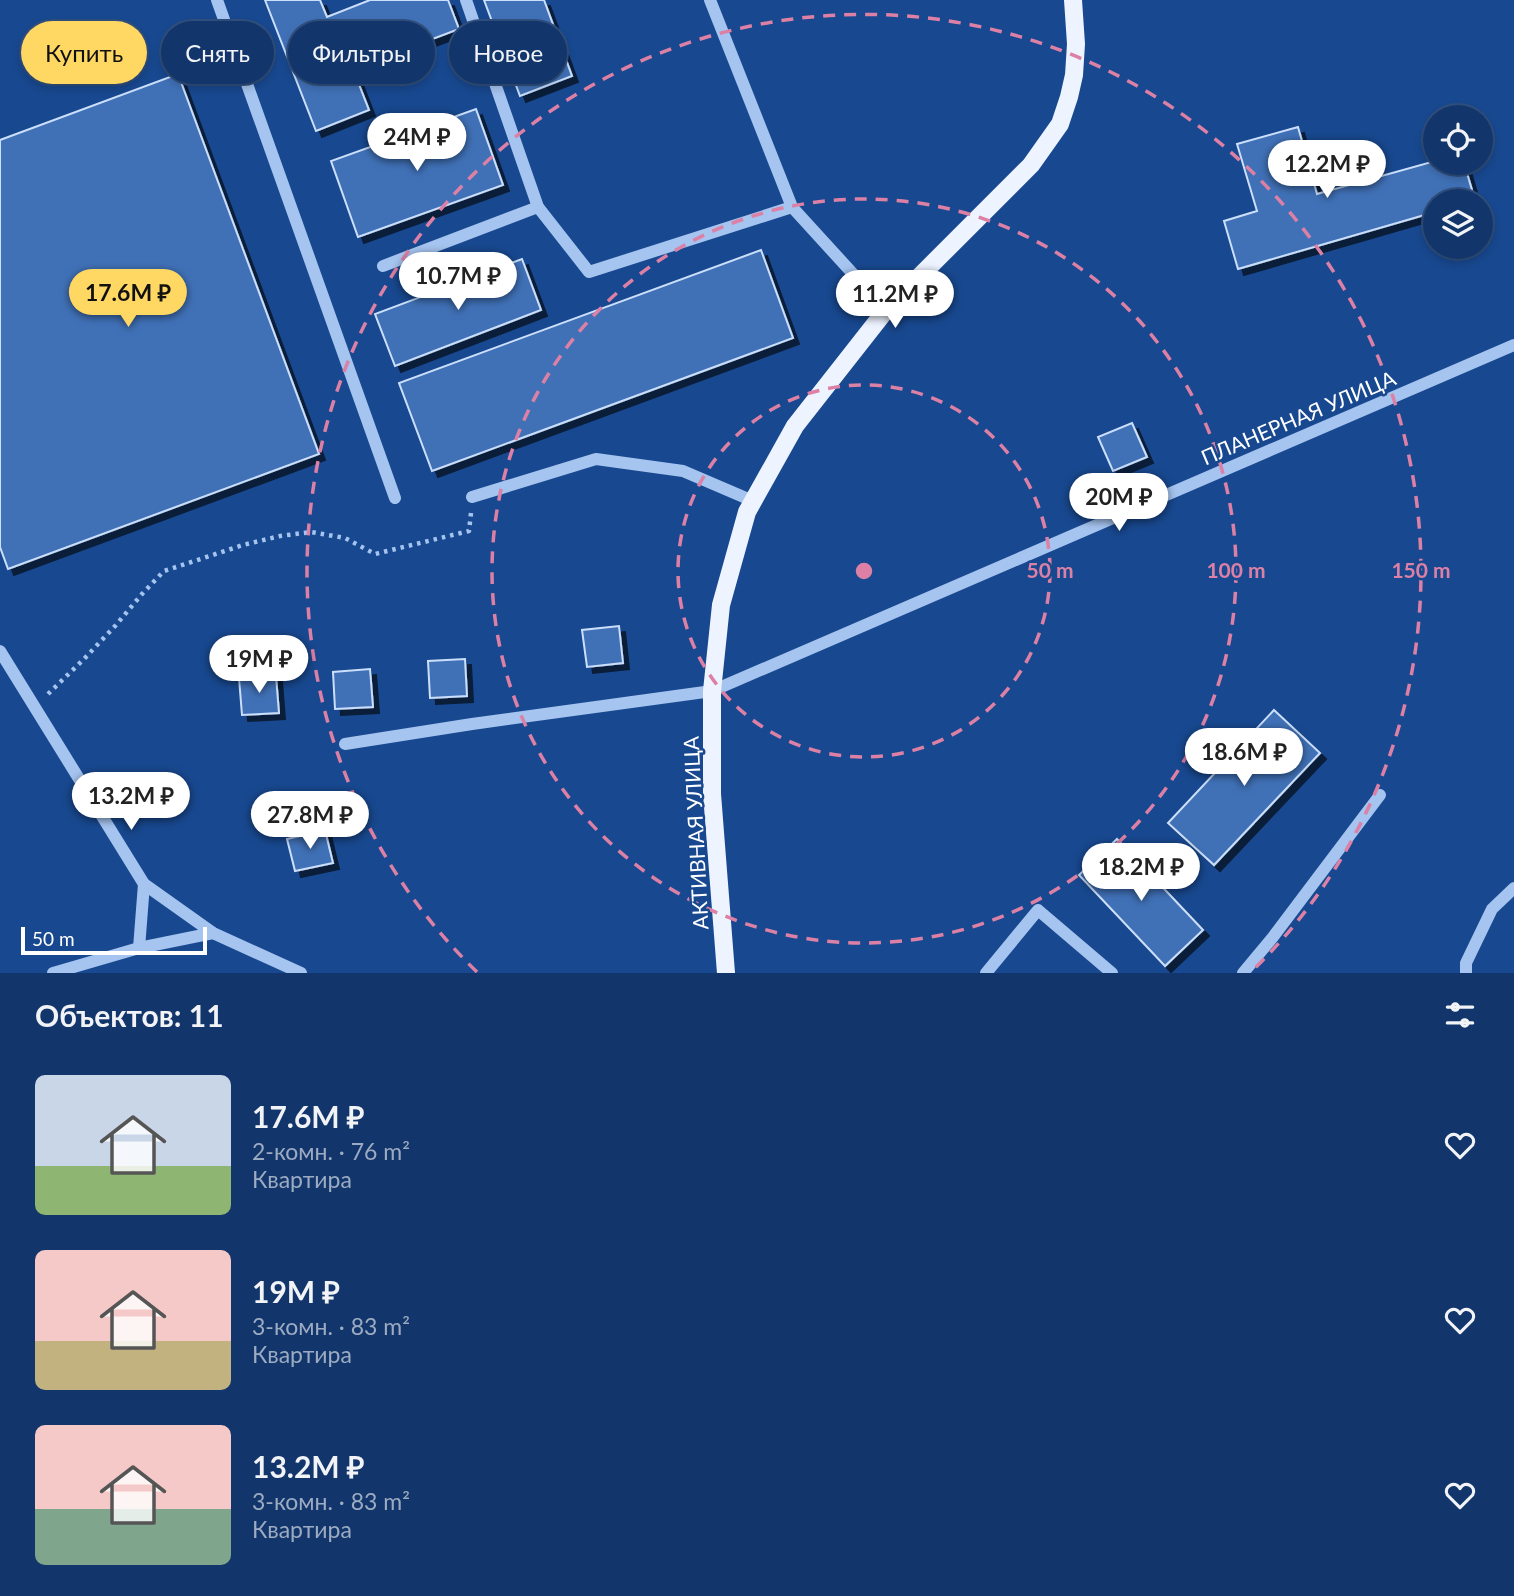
<!DOCTYPE html>
<html lang="ru">
<meta charset="utf-8">
<style>
:root{--surface:#12366b;--page:#1b3e71;--text:#f1f3f6;--muted:#9cabc1;--line:#31507e;--accent:#ffd763}
body{margin:0;font-family:Lato,sans-serif;background:var(--page);color:var(--text);height:100vh;display:flex;flex-direction:column;font-size:26px;white-space:nowrap}
*{box-sizing:border-box;margin:0}
p{font-size:23px;color:var(--muted)}
.icon{flex:none;width:38px;height:38px;fill:none;stroke:currentColor;stroke-width:2;stroke-linecap:round;stroke-linejoin:round}
.map{position:relative;height:973px;overflow:hidden}
.panel{display:flex;flex-direction:column;background:var(--surface);flex:1}
.panel>*{flex:none}
.banner{position:absolute;left:21px;top:21px;width:700px;height:63px;display:flex;gap:14px}
.buttons{position:absolute;left:1423px;top:105px;display:grid;gap:14px}
.buttons a{display:grid;place-items:center;width:70px;height:70px;border-radius:50%;background:var(--surface);box-shadow:0 4px 10px #0003,0 0 0 2px var(--line);font-size:35px}
.scale{position:absolute;left:21px;bottom:18px;width:186px;box-sizing:border-box;padding-left:7px;border:4px solid #fff;border-top:0;font-size:19px;line-height:24px;white-space:nowrap;color:#fff;-webkit-text-stroke:5px #18488f;paint-order:stroke}
.price{position:absolute;translate:-50% -60px;padding:0 16px;border-radius:24px;background:#fff;color:#222;font-size:23px;line-height:46px;filter:drop-shadow(0 2px 4px #0008)}
.price::after{content:'';position:absolute;left:50%;top:42px;width:21px;height:16px;margin-left:-10px;background:inherit;clip-path:polygon(0 0,100% 0,50% 100%)}
.price.current{background:var(--accent);color:#111}
ul{padding:0;list-style:none}
li{display:flex;align-items:center;gap:21px;height:175px;padding:0 35px}
li span{display:grid;place-items:center;flex:none;width:196px;height:140px;border-radius:10px;color:#555}
li>.icon{margin-inline-start:auto}
span .icon{width:84px;height:84px;fill:#fffc;stroke-width:1}
li b{font-size:30px}
h2{display:flex;justify-content:space-between;align-items:center;height:84px;padding:0 35px;font-size:30px}
.chip{padding:0 24px;border-radius:32px;background:var(--surface);box-shadow:0 4px 10px #0003,0 0 0 2px var(--line);font-size:24px;line-height:63px}
.chip.current{background:var(--accent);color:#111}
.map>svg:first-child{display:block}
.building{fill:#4171b7;stroke:#cbdffb;stroke-width:2;filter:url(#shadow)}
.lines{fill:none;stroke-linecap:round;stroke-linejoin:round}
.path{stroke:#a5c4ef;stroke-width:4.5;stroke-dasharray:3.5 5;stroke-linecap:butt}
.minor{stroke:#a5c4ef;stroke-width:12}
.major{stroke:#edf3ff;stroke-width:18}
.ring{fill:none;stroke:#dd80a5;stroke-width:3.5;stroke-dasharray:12 9}
.labels{text-anchor:middle;dominant-baseline:central;stroke-width:5;stroke-linejoin:round;paint-order:stroke}
.street-label{font-size:21px;fill:#fff;stroke:#18488f}
.centre{fill:#dd80a5;stroke:#18488f;stroke-width:3.5}
.ring-label{font-size:21px;text-anchor:middle;font-weight:bold;fill:#dd80a5;stroke:#18488f;stroke-width:5;stroke-linejoin:round;paint-order:stroke}
</style>
<div class="map">
<svg width="1514" height="973" viewBox="0 0 1514 973">
<defs>
<filter id="shadow"><feDropShadow dx="6" dy="6" stdDeviation="0" flood-color="#0009"/></filter>
</defs>
<rect width="100%" height="100%" fill="#18488f"/>
<g class="building">
<path d="M265 0H320L327 17 370 0H448L459 29 353 69 369 110 316 131Z"/>
<path d="M484 0H544L572 76 520 96Z"/>
<path d="M178 74 319 454 8 569 0 547V140Z"/>
<path d="M476 109 503 185 358 237 331 161Z"/>
<path d="M1298 127 1317 194 1435 161V163H1464L1475 200 1435 201V212L1238 269 1224 221 1257 211 1237 144Z"/>
<path d="M761 250 793 338 432 471 399 383Z"/>
<path d="M522 259 541 310 395 366 375 314Z"/>
<path d="M1132 423 1147 457 1113 471 1098 437Z"/>
<path d="M619 626 623 663 587 667 582 630Z"/>
<path d="M465 659 467 696 430 698 428 661Z"/>
<path d="M370 669 373 707 335 709 333 672Z"/>
<path d="M276 676 279 713 242 715 239 678Z"/>
<path d="M1274 710 1320 753 1214 865 1168 823Z"/>
<path d="M325 830 333 863 295 871 287 839Z"/>
<path d="M1117 839 1203 930 1165 966 1079 875Z"/>
</g>
<g class="lines">
<path class="path" d="M48 694 84 659 116 625 142 594 164 571 243 545 280 536 311 532 345 538 375 554 469 531 471 513"/>
<g class="minor">
<path d="M217 0 395 498"/>
<path d="M466 0 538 207 589 272 792 207"/>
<path d="M710 0 792 207 886 310"/>
<path d="M383 266 538 207"/>
<path d="M472 497 596 459 683 471 753 501"/>
<path d="M0 651 144 884 213 933 301 973"/>
<path d="M345 744 472 724 712 691 1514 345"/>
<path d="M139 948 213 933"/>
<path d="M53 973 139 948 144 884"/>
<path d="M986 973 1038 910 1112 973"/>
<path d="M1243 973 1273 937 1380 795"/>
<path d="M1466 973V963L1492 909 1514 888"/>
</g>
<path class="major" d="M726 973 712 794V691L721 605 747 512 795 426 886 310 1031 165 1060 124 1069 97 1074 75 1076 44 1073 0"/>
</g>
<g class="ring">
<circle cx="864" cy="571" r="186"/>
<circle cx="864" cy="571" r="372"/>
<path d="M477 972A557 557 0 1 1 1251 972"/>
</g>
<g class="labels">
<g class="street-label">
<text transform="translate(1298 417) rotate(-23)">ПЛАНЕРНАЯ УЛИЦА</text>
<text transform="translate(695 833) rotate(-93)">АКТИВНАЯ УЛИЦА</text>
</g>
</g>
<circle cx="864" cy="571" r="10" class="centre"/>
<g class="ring-label">
<text x="1050" y="578">50 m</text>
<text x="1236" y="578">100 m</text>
<text x="1421" y="578">150 m</text>
</g>
</svg>
<div class="buttons">
<a><svg class="icon" aria-label="locate" viewBox="0 0 24 24"><circle cx="12" cy="12" r="6"/><path d="M12 2v4M12 18v4M2 12h4M18 12h4"/></svg></a>
<a><svg class="icon" aria-label="layers" viewBox="0 0 24 24"><path d="M12 4l9 5-9 5-9-5zM3 14l9 5 9-5"/></svg></a>
</div>
<div class="scale">50 m</div>
<b class="price" style="left:417px;top:173px">24M ₽</b>
<b class="price" style="left:1327px;top:200px">12.2M ₽</b>
<b class="price" style="left:458px;top:312px">10.7M ₽</b>
<b class="price current" style="left:128px;top:329px">17.6M ₽</b>
<b class="price" style="left:895px;top:330px">11.2M ₽</b>
<b class="price" style="left:1119px;top:533px">20M ₽</b>
<b class="price" style="left:259px;top:695px">19M ₽</b>
<b class="price" style="left:1244px;top:788px">18.6M ₽</b>
<b class="price" style="left:131px;top:832px">13.2M ₽</b>
<b class="price" style="left:310px;top:851px">27.8M ₽</b>
<b class="price" style="left:1141px;top:903px">18.2M ₽</b>
<div class="banner">
<a class="chip current">Купить</a>
<a class="chip">Снять</a>
<a class="chip">Фильтры</a>
<a class="chip">Новое</a>
</div>
</div>
<section class="panel">
<h2>Объектов: 11<svg class="icon" aria-label="filters" viewBox="0 0 24 24"><path d="M4 7h16M4 17h16"/><circle cx="9" cy="7" r="2"/><circle cx="15" cy="17" r="2"/></svg></h2>
<ul>
<li><span style="background:linear-gradient(#c9d6e8 65%,#8fb573 0)"><svg class="icon" aria-label="home" viewBox="0 0 24 24"><path d="M3 11l9-7 9 7M6 9v11h12V9"/></svg></span><div><b>17.6M ₽</b><p>2-комн. · 76 m²</p><p>Квартира</p></div><svg class="icon" aria-label="heart" viewBox="0 0 24 24"><path d="M12 20l-8-8c-3-5 5-10 8-4 3-6 11-1 8 4z"/></svg></li>
<li><span style="background:linear-gradient(#f6c9c9 65%,#c2b280 0)"><svg class="icon" aria-label="home" viewBox="0 0 24 24"><path d="M3 11l9-7 9 7M6 9v11h12V9"/></svg></span><div><b>19M ₽</b><p>3-комн. · 83 m²</p><p>Квартира</p></div><svg class="icon" aria-label="heart" viewBox="0 0 24 24"><path d="M12 20l-8-8c-3-5 5-10 8-4 3-6 11-1 8 4z"/></svg></li>
<li><span style="background:linear-gradient(#f6c9c9 60%,#7fa58c 0)"><svg class="icon" aria-label="home" viewBox="0 0 24 24"><path d="M3 11l9-7 9 7M6 9v11h12V9"/></svg></span><div><b>13.2M ₽</b><p>3-комн. · 83 m²</p><p>Квартира</p></div><svg class="icon" aria-label="heart" viewBox="0 0 24 24"><path d="M12 20l-8-8c-3-5 5-10 8-4 3-6 11-1 8 4z"/></svg></li>
</ul>
</section>
